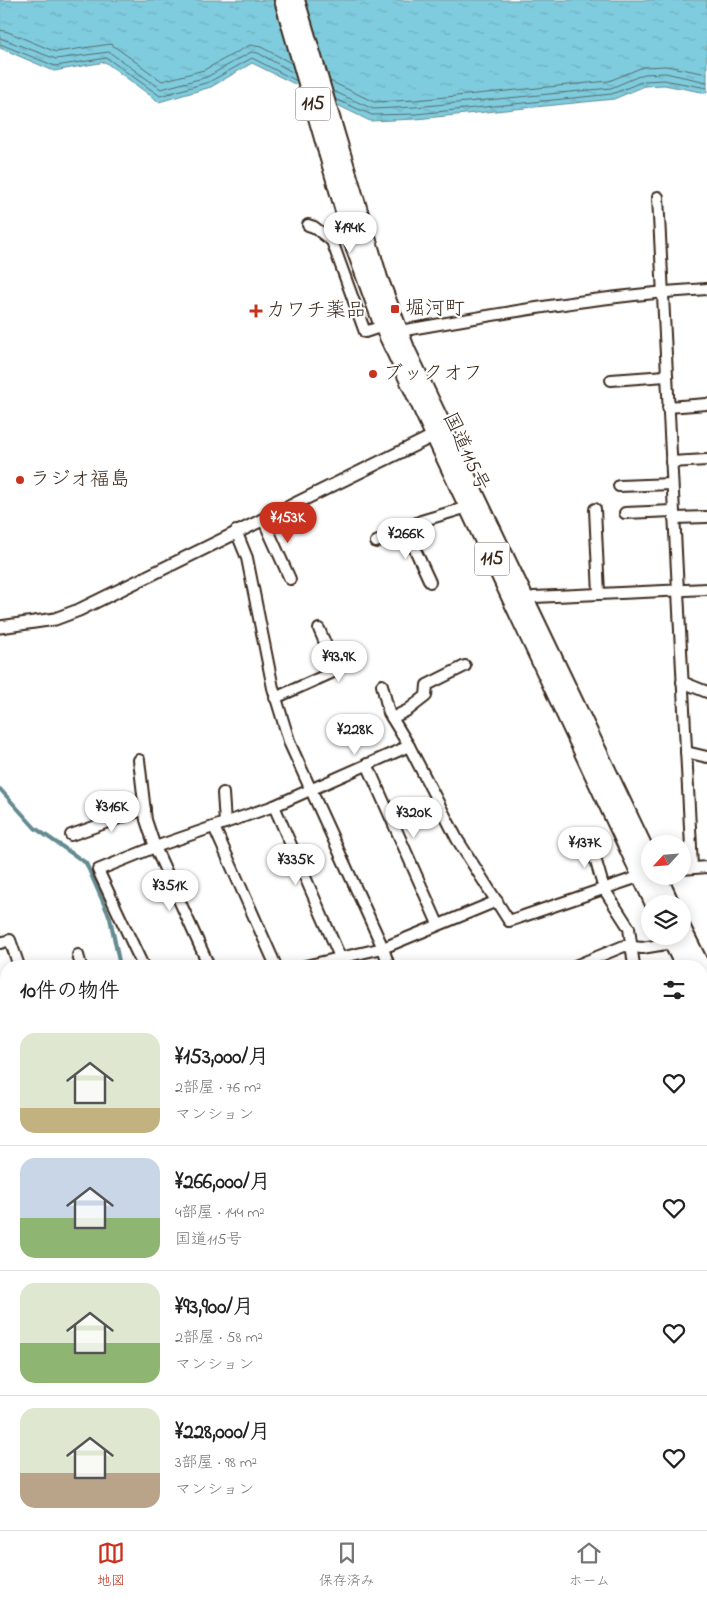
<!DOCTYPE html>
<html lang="ja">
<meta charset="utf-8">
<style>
:root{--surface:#fff;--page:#f6f6f6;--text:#222;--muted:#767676;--line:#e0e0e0;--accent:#c8321e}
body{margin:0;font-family:"Indie Flower","Klee One",sans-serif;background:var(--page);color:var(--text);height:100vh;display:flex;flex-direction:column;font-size:19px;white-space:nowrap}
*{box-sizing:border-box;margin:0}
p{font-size:16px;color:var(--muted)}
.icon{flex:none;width:28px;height:28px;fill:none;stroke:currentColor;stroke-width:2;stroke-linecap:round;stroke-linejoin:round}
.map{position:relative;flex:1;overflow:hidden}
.sheet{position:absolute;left:0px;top:960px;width:708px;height:570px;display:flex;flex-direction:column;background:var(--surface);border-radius:20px 20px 0 0;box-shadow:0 2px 12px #0003}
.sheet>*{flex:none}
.needle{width:32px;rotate:244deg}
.fabs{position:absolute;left:641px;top:835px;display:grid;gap:10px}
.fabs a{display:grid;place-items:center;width:50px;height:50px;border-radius:50%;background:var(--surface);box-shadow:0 2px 12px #0003;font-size:25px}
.price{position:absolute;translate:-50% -42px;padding:0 11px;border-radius:18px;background:#fff;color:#222;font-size:16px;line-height:32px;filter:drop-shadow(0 1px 2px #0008)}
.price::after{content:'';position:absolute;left:50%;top:30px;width:15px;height:11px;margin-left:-8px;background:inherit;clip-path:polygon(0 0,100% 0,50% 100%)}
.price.active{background:var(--accent);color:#fff}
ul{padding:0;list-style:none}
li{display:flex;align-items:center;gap:15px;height:125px;padding:0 20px}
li+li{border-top:1px solid var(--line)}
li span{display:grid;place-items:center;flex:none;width:140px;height:100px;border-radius:15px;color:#555}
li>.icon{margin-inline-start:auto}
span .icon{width:60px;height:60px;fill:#fffc;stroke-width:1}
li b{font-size:21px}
h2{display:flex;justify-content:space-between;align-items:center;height:60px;padding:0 20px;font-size:21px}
.menu{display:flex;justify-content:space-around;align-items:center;height:70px;border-top:1px solid var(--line);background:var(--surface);font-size:14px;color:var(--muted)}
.menu a{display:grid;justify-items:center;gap:2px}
.menu .active{color:var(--accent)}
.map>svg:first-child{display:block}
.water{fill:url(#water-ripples);stroke:#648b91}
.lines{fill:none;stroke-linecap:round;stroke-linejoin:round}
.shore{stroke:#566b6b;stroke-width:1}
.stream{stroke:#648b91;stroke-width:4}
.minor-casing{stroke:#3b2a1e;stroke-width:14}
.tertiary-casing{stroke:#3b2a1e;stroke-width:15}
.trunk-casing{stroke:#3b2a1e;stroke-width:20}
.minor{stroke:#fff;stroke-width:10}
.tertiary{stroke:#fff;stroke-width:11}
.trunk{stroke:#fff;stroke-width:16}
.poi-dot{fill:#c8321e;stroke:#fff;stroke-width:2}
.labels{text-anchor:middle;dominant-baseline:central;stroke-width:4.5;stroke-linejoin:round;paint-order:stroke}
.shield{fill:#fff;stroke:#766a62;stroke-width:1}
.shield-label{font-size:19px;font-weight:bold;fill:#3b2a1e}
.poi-label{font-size:20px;fill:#3b2a1e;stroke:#fff;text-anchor:start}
.street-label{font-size:20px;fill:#3b2a1e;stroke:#fff}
</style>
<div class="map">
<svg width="707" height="1530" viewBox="0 0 707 1530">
<defs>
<pattern id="water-ripples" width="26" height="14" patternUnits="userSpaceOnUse" patternTransform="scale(1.25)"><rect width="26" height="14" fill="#7fccde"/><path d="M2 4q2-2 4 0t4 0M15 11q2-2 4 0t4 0" fill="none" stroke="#6fafbe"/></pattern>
</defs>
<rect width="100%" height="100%" fill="#fff"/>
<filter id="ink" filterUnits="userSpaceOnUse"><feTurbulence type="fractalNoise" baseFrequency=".02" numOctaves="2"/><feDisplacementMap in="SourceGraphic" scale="10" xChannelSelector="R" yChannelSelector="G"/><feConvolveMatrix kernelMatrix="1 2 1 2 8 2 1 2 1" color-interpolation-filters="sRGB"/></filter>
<g filter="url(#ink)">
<path class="water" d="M0 0H707V93L664 85 645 86 614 99 416 119 370 121 252 63 211 87 159 102 105 62 54 71 0 48Z"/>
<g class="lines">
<g class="shore">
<path d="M0 30 8 32 56 52 111 44 162 81 204 70 250 45 261 47 291 63"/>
<path d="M0 38 56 59 109 52 161 89 207 77 251 52 258 53 294 73"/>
<path d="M0 44 55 66 107 58 160 96 209 82 252 58 297 81"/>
<path d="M330 81 374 102 415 100 609 81 643 67 666 66 707 74"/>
<path d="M333 91 373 109 415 107 611 88 644 74 665 73 707 82"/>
<path d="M335 99 372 115 416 114 612 94 644 81 664 80 707 88"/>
</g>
<path class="stream" d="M0 789 35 828 86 863 110 918 120 966"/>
<g class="minor-casing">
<g id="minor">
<path d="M658 197 692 867"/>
<path d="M308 225 314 227 332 241 365 332 383 326"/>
<path d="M400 331C502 313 604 295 707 289"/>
<path d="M611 380 666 376"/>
<path d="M668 407 707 404"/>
<path d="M671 462 707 460"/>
<path d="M619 486 672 484"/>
<path d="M595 509 599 594"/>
<path d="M625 513 673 511"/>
<path d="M674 518 707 517"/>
<path d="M263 519 290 579"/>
<path d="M405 528 430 582"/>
<path d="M236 531 247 558 273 688 290 744 383 948 389 966"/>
<path d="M376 542 421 521 468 507"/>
<path d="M522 601 534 597 707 589"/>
<path d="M682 682 707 692"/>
<path d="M382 685 389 713 409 746 457 839 509 921 650 873"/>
<path d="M275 698 331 673 335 666 319 629"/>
<path d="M392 718 408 710 426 696 427 685 465 666"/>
<path d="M686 752 707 757"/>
<path d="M139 760 146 820 155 847 209 966"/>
<path d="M367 764 438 924"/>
<path d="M223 793 225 823"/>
<path d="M274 806 340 957"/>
<path d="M214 827 276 966"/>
<path d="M71 835 145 809"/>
<path d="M588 840 595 858 604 889 629 928 634 966"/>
<path d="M682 869 707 867"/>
<path d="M0 943 10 940 19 966"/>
<path d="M78 955 81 966"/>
<path d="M143 966 98 870 155 847 274 806 409 746"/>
<path d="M305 966 383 948 497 901"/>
<path d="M575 966 624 946 642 948 672 943"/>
<path d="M0 1048 6 1046"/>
<path d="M701 1074 707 1072"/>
<path d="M0 1090 6 1110"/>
<path d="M0 1135H6"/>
<path d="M0 1170H6"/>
<path d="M0 1229H6"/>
<path d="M0 1288 6 1287"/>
<path d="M705 1297 707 1316"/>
<path d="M0 1441 6 1440"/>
<path d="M124 1524 126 1530"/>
<path d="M453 1524 455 1530"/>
<path d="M527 1524 529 1530"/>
<path d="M337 1530 340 1524"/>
</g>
</g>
<g class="tertiary-casing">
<path id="tertiary" d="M0 627 55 619 79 610 439 433"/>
</g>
<g class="trunk-casing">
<g id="trunk">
<path d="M283 0 355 249 383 326 654 904"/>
<path d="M296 0 379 278 407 351 650 860"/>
<path d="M658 876 671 904"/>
<path d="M682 928 701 966"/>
<path d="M669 936 684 966"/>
<path d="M701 968 707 980"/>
<path d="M701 1002 707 1014"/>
<path d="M701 1434H707"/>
<path d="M701 1452 707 1451"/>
<path d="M191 1530 221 1524"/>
<path d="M292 1530 323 1524"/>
</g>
</g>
<use href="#minor" class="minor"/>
<use href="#tertiary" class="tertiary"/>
<use href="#trunk" class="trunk"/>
</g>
</g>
<g class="poi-dot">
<rect x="390" y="304" width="10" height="10" rx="2.5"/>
<path d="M253.5 303.5h5v5h5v5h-5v5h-5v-5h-5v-5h5z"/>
<circle cx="373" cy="374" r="5"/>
<circle cx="20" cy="480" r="5"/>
</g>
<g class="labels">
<g class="shield">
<rect x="295.5" y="87.5" width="35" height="33" rx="4"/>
<rect x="474.5" y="542.5" width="35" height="33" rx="4"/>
</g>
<g class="shield-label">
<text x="313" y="104">115</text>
<text x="492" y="559">115</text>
</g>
<g class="poi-label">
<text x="405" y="309">堀河町</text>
<text x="266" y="311">カワチ薬品</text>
<text x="383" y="374">ブックオフ</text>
<text x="30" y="480">ラジオ福島</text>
</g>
<g class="street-label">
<text transform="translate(465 452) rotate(65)">国道115号</text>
</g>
</g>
</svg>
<div class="fabs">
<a><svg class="needle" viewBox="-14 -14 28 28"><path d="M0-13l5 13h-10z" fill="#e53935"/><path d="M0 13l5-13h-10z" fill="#767676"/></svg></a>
<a><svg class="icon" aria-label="layers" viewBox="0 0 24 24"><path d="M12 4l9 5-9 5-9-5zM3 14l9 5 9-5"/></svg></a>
</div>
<b class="price" style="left:350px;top:254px">¥194K</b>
<b class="price active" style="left:288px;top:544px">¥153K</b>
<b class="price" style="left:406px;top:560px">¥266K</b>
<b class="price" style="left:339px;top:683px">¥93.9K</b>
<b class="price" style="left:355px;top:756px">¥228K</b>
<b class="price" style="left:112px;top:833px">¥316K</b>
<b class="price" style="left:414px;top:839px">¥320K</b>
<b class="price" style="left:585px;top:869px">¥137K</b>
<b class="price" style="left:296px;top:886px">¥335K</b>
<b class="price" style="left:170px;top:912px">¥351K</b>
<section class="sheet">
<h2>10件の物件<svg class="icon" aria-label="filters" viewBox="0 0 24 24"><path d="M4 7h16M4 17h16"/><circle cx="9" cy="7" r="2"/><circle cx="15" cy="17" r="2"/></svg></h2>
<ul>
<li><span style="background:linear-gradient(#dfe7d0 75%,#c2b280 0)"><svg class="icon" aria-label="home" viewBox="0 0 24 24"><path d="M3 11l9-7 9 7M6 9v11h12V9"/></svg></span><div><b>¥153,000/月</b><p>2部屋 · 76 m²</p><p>マンション</p></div><svg class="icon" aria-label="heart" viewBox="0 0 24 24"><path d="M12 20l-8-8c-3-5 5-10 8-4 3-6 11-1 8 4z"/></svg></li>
<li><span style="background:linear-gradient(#c9d6e8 60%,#8fb573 0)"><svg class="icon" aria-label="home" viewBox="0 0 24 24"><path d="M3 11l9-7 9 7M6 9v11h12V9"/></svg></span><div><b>¥266,000/月</b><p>4部屋 · 144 m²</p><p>国道115号</p></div><svg class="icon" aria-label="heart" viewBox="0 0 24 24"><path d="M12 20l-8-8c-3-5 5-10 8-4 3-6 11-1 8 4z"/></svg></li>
<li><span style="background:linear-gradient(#dfe7d0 60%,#8fb573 0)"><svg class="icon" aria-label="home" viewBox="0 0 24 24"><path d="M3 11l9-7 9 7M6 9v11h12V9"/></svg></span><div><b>¥93,900/月</b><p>2部屋 · 58 m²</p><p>マンション</p></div><svg class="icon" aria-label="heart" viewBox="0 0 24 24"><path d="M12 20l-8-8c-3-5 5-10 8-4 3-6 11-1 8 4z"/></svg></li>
<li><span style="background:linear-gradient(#dfe7d0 65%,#b9a48a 0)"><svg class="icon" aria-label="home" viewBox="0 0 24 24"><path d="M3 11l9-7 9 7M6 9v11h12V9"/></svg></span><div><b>¥228,000/月</b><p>3部屋 · 98 m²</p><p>マンション</p></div><svg class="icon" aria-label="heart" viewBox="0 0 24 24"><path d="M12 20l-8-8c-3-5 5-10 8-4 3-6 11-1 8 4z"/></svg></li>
</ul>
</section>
</div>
<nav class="menu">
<a class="active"><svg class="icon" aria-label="map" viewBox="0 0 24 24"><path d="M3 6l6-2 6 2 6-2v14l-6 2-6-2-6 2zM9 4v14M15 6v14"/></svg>地図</a>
<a><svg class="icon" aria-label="saved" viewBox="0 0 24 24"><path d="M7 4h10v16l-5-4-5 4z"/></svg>保存済み</a>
<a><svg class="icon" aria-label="home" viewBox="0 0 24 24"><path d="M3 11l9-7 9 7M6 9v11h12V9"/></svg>ホーム</a>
</nav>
